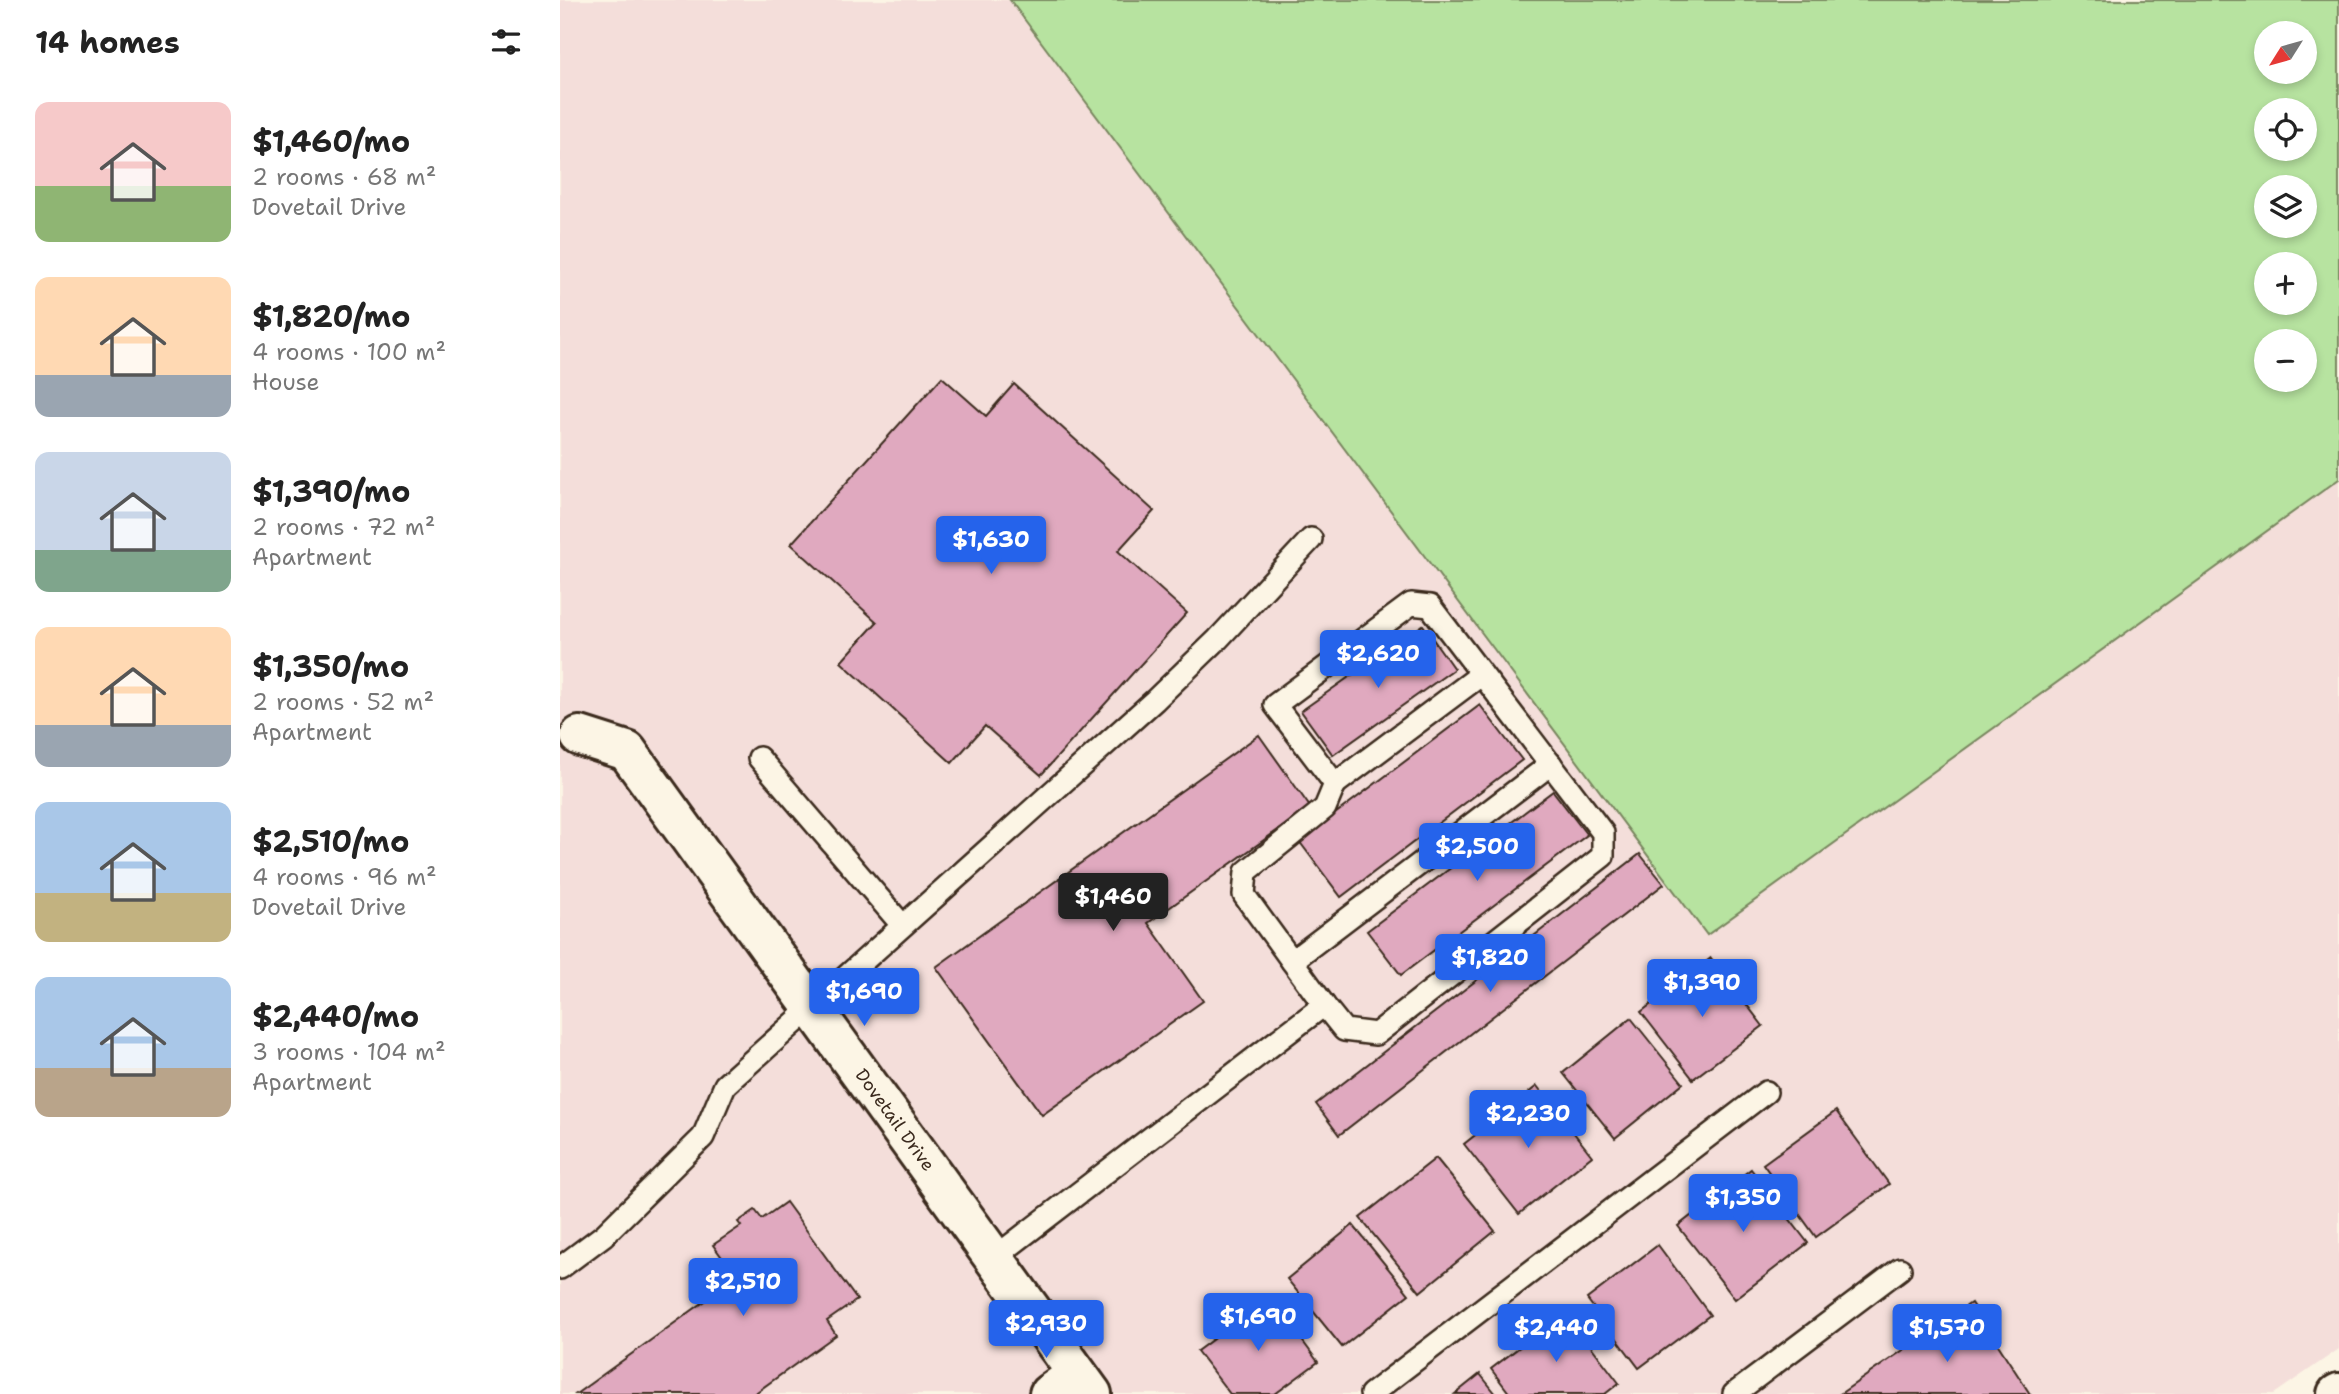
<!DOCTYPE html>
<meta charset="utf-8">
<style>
:root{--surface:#fff;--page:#f6f6f6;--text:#222;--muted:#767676;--accent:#2563eb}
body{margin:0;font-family:"Shantell Sans",sans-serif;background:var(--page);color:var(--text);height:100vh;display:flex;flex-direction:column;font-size:26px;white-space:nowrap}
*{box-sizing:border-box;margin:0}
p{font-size:23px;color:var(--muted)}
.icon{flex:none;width:38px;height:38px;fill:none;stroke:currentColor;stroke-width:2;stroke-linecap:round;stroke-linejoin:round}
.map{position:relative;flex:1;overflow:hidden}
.side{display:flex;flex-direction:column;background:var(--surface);width:560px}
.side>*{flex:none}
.needle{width:46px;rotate:233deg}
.fabs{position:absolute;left:1694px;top:21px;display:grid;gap:14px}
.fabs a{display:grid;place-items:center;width:63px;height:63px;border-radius:50%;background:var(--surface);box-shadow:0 4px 10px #0003;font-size:35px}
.price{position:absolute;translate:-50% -60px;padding:0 16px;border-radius:7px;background:var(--accent);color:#fff;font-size:23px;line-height:46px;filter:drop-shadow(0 2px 4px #0008)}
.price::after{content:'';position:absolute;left:50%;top:42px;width:21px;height:16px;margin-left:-10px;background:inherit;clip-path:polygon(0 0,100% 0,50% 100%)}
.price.selected{background:#222;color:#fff}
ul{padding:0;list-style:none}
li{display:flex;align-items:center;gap:21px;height:175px;padding:0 35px}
li span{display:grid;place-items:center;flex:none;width:196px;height:140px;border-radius:14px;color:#555}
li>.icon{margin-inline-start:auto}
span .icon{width:84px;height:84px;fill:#fffc;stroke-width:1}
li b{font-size:30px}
h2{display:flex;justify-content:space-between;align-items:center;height:84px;padding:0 35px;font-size:30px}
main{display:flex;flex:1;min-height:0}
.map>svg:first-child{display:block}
.built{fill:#f4deda;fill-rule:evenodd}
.green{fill:#b7e3a0;stroke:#79865f;stroke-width:2;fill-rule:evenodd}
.building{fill:#e0a9bf;stroke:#3b2a1e;stroke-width:2}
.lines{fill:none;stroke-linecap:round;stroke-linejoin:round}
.lane-casing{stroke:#3b2a1e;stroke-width:26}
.street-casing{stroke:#3b2a1e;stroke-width:44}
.secondary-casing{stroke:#3b2a1e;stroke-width:44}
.lane{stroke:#fcf5e5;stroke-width:21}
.street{stroke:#fcf5e5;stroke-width:38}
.secondary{stroke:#fcf5e5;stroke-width:38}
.labels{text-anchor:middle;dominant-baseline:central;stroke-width:7;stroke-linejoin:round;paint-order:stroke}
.street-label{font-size:18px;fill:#3b2a1e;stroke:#fcf5e5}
</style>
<main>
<section class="side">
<h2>14 homes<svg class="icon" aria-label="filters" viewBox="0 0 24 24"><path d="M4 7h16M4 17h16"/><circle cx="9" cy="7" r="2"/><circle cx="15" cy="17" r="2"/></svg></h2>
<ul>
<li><span style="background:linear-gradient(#f6c9c9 60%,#8fb573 0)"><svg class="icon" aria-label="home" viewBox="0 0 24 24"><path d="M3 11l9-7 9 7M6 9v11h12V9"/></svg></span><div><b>$1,460/mo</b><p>2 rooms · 68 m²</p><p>Dovetail Drive</p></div></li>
<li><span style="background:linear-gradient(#ffd9b3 70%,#9aa5b1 0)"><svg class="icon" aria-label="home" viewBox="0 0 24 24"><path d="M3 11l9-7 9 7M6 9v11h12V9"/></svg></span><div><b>$1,820/mo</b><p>4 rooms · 100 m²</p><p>House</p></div></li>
<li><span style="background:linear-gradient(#c9d6e8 70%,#7fa58c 0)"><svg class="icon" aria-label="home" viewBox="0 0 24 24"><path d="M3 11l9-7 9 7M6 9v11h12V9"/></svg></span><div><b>$1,390/mo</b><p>2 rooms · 72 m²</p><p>Apartment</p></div></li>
<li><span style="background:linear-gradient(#ffd9b3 70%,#9aa5b1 0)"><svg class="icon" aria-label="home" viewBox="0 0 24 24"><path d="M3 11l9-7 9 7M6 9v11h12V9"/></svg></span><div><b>$1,350/mo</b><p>2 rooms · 52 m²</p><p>Apartment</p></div></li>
<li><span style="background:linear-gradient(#a9c7e8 65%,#c2b280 0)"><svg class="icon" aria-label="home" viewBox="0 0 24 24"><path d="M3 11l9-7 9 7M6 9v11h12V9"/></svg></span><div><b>$2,510/mo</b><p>4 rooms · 96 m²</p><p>Dovetail Drive</p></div></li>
<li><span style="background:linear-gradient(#a9c7e8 65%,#b9a48a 0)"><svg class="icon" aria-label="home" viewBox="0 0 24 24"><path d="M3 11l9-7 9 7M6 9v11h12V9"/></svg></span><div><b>$2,440/mo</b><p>3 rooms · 104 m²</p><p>Apartment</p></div></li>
</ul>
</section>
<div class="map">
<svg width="1779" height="1394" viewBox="0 0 1779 1394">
<rect width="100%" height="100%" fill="#fcf5e5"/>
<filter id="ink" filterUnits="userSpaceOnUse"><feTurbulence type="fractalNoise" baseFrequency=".0143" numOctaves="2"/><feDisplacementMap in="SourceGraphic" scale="14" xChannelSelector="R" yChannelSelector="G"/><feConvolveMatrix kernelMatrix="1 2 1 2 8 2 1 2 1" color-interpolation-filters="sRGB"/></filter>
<g filter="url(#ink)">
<path class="built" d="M0 0H1779V1349L1714 1394H0ZM1706 33H1745V72H1706ZM1706 110H1745V149H1706ZM1706 187H1745V226H1706ZM1706 264H1745V303H1706ZM1706 341H1745V380H1706Z"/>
<path class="green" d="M450 0H1779V479L1147 935ZM1706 33H1745V72H1706ZM1706 110H1745V149H1706ZM1706 187H1745V226H1706ZM1706 264H1745V303H1706ZM1706 341H1745V380H1706Z"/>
<g class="building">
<path d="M382 377 426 416 454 384 594 511 558 551 627 613 481 775 425 726 392 763 281 662 317 622 231 544Z"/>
<path d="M863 625 894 669 773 755 741 711Z"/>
<path d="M920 705 962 760 781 897 739 841Z"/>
<path d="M699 735 750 807 588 923 643 1001 482 1115 376 967Z"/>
<path d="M993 791 1027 835 841 975 807 931Z"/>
<path d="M1080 854 1104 884 779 1135 756 1104Z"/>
<path d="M1151 958 1203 1026 1133 1079 1081 1012Z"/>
<path d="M1071 1018 1123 1083 1055 1138 1003 1073Z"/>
<path d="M977 1086 1032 1156 959 1214 904 1144Z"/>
<path d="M1276 1111 1329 1184 1256 1237 1203 1164Z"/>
<path d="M876 1158 935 1231 860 1292 800 1218Z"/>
<path d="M1191 1169 1248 1243 1175 1299 1118 1226Z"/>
<path d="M226 1202 297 1300 267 1321 276 1335 194 1394H16L177 1278 153 1245 181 1226 178 1222 195 1210 202 1219Z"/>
<path d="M793 1225 849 1294 782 1347 727 1279Z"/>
<path d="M1098 1245 1150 1315 1079 1368 1027 1299Z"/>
<path d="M710 1297 758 1362 715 1394H670L637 1351Z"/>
<path d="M1411 1303 1470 1394H1280Z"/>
<path d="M1005 1312 1059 1383 1045 1394H950L931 1369Z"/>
<path d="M920 1374 936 1394H895Z"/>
</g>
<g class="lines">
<g class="lane-casing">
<g id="lane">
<path d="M199 758 342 925"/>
<path d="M732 961 684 895 686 872 765 808 775 784"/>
<path d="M764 1005 732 961 991 764"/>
<path d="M434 1258 764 1005 784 1030 816 1034 1043 856V833L870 606 851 604 715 705 775 784 922 674"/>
<path d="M0 1268 44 1235 143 1137 165 1085 595 700 658 639 751 539"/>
<path d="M811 1394 1206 1092"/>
<path d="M1174 1394 1340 1269"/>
</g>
</g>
<g class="street-casing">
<g id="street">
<path d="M20 736 67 751 532 1394"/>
<path d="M489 1394 517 1374"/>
</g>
</g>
<g class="secondary-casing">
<path id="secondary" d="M1777 1394 1779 1393"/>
</g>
<use href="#lane" class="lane"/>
<use href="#street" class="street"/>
<use href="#secondary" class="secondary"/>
</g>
</g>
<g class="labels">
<g class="street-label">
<text transform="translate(335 1120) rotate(54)">Dovetail Drive</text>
</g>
</g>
</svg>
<div class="fabs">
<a><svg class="needle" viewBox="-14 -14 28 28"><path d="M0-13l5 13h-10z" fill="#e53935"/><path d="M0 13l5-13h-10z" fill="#767676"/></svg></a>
<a><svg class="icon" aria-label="locate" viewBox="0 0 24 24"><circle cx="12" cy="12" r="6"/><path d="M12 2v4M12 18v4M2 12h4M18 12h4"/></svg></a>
<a><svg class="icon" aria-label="layers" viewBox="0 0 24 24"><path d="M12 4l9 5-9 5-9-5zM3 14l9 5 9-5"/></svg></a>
<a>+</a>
<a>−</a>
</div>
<b class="price" style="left:431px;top:576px">$1,630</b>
<b class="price" style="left:818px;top:690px">$2,620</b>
<b class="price" style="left:917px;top:883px">$2,500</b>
<b class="price selected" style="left:553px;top:933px">$1,460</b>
<b class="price" style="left:930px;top:994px">$1,820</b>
<b class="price" style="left:1142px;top:1019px">$1,390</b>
<b class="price" style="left:304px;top:1028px">$1,690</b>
<b class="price" style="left:968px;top:1150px">$2,230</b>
<b class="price" style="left:1183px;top:1234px">$1,350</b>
<b class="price" style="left:183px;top:1318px">$2,510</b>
<b class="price" style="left:698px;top:1353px">$1,690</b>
<b class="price" style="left:486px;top:1360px">$2,930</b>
<b class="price" style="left:996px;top:1364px">$2,440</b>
<b class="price" style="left:1387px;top:1364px">$1,570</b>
</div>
</main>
